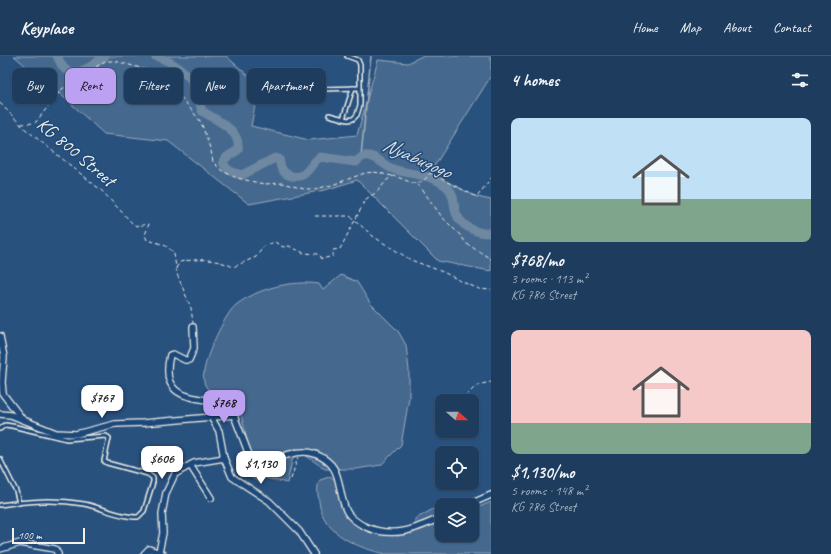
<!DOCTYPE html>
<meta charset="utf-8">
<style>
:root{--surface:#1e3d5e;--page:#2b4867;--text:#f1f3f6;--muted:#a1aebc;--line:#3c5673;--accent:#bca0f2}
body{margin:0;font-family:Caveat,sans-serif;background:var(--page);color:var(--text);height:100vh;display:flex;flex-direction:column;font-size:15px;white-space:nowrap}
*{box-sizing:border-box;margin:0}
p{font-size:13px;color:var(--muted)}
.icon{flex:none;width:22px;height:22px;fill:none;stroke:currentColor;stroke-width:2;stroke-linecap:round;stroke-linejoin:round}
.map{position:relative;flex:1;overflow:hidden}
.drawer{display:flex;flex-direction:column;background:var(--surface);width:340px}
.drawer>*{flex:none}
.top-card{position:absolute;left:12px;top:12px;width:380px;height:36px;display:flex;gap:8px}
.needle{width:26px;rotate:110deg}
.controls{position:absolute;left:435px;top:338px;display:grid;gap:8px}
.controls a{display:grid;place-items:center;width:44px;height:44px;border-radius:8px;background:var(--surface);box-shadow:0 1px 3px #0004,0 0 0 1px var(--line);font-size:20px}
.scale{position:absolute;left:12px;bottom:10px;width:73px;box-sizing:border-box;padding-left:4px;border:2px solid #f4f1e8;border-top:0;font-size:11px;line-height:14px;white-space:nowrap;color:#f4f1e8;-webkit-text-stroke:3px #1f4a7a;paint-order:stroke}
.price{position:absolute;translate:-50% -34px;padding:0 9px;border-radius:8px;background:#fff;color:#222;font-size:13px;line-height:26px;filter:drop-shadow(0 1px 2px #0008)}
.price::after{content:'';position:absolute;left:50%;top:24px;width:12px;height:9px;margin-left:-6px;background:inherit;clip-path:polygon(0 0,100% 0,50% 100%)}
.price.on{background:var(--accent);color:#111}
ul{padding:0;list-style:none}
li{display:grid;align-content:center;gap:8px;height:212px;padding:0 20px}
li span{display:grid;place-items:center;height:124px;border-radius:8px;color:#555}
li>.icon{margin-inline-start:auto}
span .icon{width:72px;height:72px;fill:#fffc;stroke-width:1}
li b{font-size:17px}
h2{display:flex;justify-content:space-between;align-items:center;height:48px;padding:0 20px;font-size:17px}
.chip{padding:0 14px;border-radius:8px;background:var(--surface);box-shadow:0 1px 3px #0004,0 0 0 1px var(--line);font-size:14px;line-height:36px}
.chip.on{background:var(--accent);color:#111}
header{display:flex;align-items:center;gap:24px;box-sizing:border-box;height:56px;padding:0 20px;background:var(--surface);border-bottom:1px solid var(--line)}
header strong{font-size:19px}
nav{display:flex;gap:22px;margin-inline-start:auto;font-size:14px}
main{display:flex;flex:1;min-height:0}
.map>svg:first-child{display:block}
.green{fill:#45688e;stroke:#9cacbb}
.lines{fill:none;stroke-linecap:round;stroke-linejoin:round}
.stream{stroke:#a4b2be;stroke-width:1.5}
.river{stroke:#6e88a2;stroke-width:9}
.lane-casing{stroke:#f4f1e8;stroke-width:6}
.street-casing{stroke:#f4f1e8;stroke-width:8}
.path{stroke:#f4f1e8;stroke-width:1;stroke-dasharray:4 3;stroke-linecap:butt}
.lane{stroke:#1f4a7a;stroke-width:3}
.street{stroke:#1f4a7a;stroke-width:5.5}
.labels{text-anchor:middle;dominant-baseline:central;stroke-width:3;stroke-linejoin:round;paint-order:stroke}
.street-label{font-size:19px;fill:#f4f1e8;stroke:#1f4a7a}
.water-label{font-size:20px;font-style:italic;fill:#d9dcda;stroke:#1f4a7a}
</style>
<header>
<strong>Keyplace</strong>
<nav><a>Home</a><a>Map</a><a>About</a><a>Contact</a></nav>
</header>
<main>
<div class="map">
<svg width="491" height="498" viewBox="0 0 491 498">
<rect width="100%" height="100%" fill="#28517e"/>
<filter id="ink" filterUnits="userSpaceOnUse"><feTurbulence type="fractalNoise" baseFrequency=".025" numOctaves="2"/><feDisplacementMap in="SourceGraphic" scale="8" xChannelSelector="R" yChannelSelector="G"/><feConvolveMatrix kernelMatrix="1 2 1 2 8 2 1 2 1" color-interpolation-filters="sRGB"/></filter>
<g filter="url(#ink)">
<g class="green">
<path d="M14 0H226L259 29 251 70 309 84 357 79 378 4 408 7 422 0H491V20L430 117 477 141 491 144V215L438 205 357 124 325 134 249 148 168 85 104 78 67 44Z"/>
<path d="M341 219 357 226 370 247 398 275 406 289 409 314V342L401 389 381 409 356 413H325L295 392 287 427 265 422 260 427 245 417 248 407 243 395 248 389C246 381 242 356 237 351 228 342 211 342 205 329 201 320 206 306 209 297 213 286 227 256 236 249 258 232 292 224 319 228L323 234Z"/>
<path d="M329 421 337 424 348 462 367 474 398 480 414 476 415 463 439 450 442 452V479H472V454L491 446V498H386C358 492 322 478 319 445 318 438 316 431 320 424Z"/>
</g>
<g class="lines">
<path class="stream" d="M361 100 371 0"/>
<g class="river">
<path d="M57 0C60 5 62 13 68 15 80 20 97 7 105 0"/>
<path d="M155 0C171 5 191 17 196 33 199 40 199 47 202 55 217 65 241 73 238 94L227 101 223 106C227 116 233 116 242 119L275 102 279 103C280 106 280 111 282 113 287 122 301 123 307 115 312 110 314 105 320 101L356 106C360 102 363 99 369 100 378 101 384 110 393 113 410 119 435 118 448 132 455 139 453 148 456 157 461 171 478 178 491 177"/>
</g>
<g class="lane-casing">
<g id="lane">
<path d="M312 37 321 33 359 32"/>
<path d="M329 59 348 64 353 63 357 59 360 49V9L358 4 347 0"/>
<path d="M343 63 353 32"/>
<path d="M0 373 5 369 12 370 67 383 106 380 109 382 104 405 107 407 148 418 153 422V426L144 455 138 461C122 462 100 451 84 448 55 443 29 445 0 449"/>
<path d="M0 403 16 435 19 447"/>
</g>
</g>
<g class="street-casing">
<g id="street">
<path d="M193 271 194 292 189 304H185L173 298 170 299C158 348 198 339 230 349L251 404C265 413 294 389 315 398 344 409 336 431 346 454 349 461 359 468 366 471 394 483 416 473 442 461"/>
<path d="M0 280 4 301 2 326 3 338 23 364"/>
<path d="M0 358 11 359 56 377 76 378 115 368 143 367 235 359"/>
<path d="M211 361 219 375 224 402 232 421 269 445 299 475 314 498"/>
<path d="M190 409 211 442"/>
<path d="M468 449 491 439"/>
<path d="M0 493 20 487 55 493 58 498"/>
<path d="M159 496 163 477 162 458 166 437 175 418 194 407 224 402"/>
<path d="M144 498 149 493 163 498"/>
</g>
</g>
<g class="path">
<path d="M0 47 23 71 102 135 133 168 137 170 149 168 145 179 147 184C158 187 168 188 174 198L177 218 191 252 193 267"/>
<path d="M21 68 35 67 62 33 105 5H115L155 16 172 30 201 66 211 95 213 106 222 115 237 122 264 128 282 127 304 133H315L332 129 365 117 374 116 393 120"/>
<path d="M417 129 421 132 442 161 460 179 467 188 491 203"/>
<path d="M315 160H350L374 181 411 204 443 216 465 227 479 233 491 234"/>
<path d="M176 212 180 206C197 202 218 203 233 211L256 201 264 190 275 186 283 191 289 190 304 197 319 198 322 203 333 200V194L340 193 366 143 377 136 387 124 393 120C411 124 417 136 430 117L477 141 491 122"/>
<path d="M461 345 477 329 491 326"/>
<path d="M291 423 298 401"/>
</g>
<use href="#lane" class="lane"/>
<use href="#street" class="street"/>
</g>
</g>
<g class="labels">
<g class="street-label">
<text transform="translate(76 96) rotate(40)">KG 800 Street</text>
</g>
<g class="water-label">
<text transform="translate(417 102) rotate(24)">Nyabugogo</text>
</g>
</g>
</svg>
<div class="controls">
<a><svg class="needle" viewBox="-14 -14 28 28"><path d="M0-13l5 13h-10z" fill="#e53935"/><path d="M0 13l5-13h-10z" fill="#a1aebc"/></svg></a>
<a><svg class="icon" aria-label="locate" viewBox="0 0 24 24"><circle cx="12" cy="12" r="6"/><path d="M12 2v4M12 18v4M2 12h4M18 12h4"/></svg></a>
<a><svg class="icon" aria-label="layers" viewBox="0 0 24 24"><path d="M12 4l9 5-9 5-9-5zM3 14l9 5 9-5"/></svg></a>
</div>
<div class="scale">100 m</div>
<b class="price" style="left:102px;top:363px">$767</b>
<b class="price on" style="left:224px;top:368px">$768</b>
<b class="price" style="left:162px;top:424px">$606</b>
<b class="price" style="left:261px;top:429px">$1,130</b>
<div class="top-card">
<a class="chip">Buy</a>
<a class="chip on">Rent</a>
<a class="chip">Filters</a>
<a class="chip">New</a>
<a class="chip">Apartment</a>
</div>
</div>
<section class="drawer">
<h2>4 homes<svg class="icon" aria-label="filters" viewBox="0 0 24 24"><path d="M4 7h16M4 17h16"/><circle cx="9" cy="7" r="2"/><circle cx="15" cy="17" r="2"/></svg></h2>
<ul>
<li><span style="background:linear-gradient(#bfe0f5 65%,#7fa58c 0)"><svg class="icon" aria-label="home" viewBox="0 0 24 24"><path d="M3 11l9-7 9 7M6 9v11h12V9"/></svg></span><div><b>$768/mo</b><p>3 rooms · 113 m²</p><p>KG 786 Street</p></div></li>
<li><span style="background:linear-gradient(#f6c9c9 75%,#7fa58c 0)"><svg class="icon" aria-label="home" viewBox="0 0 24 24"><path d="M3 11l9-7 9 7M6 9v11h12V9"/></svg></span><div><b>$1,130/mo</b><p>5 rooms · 148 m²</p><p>KG 786 Street</p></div></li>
</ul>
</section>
</main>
